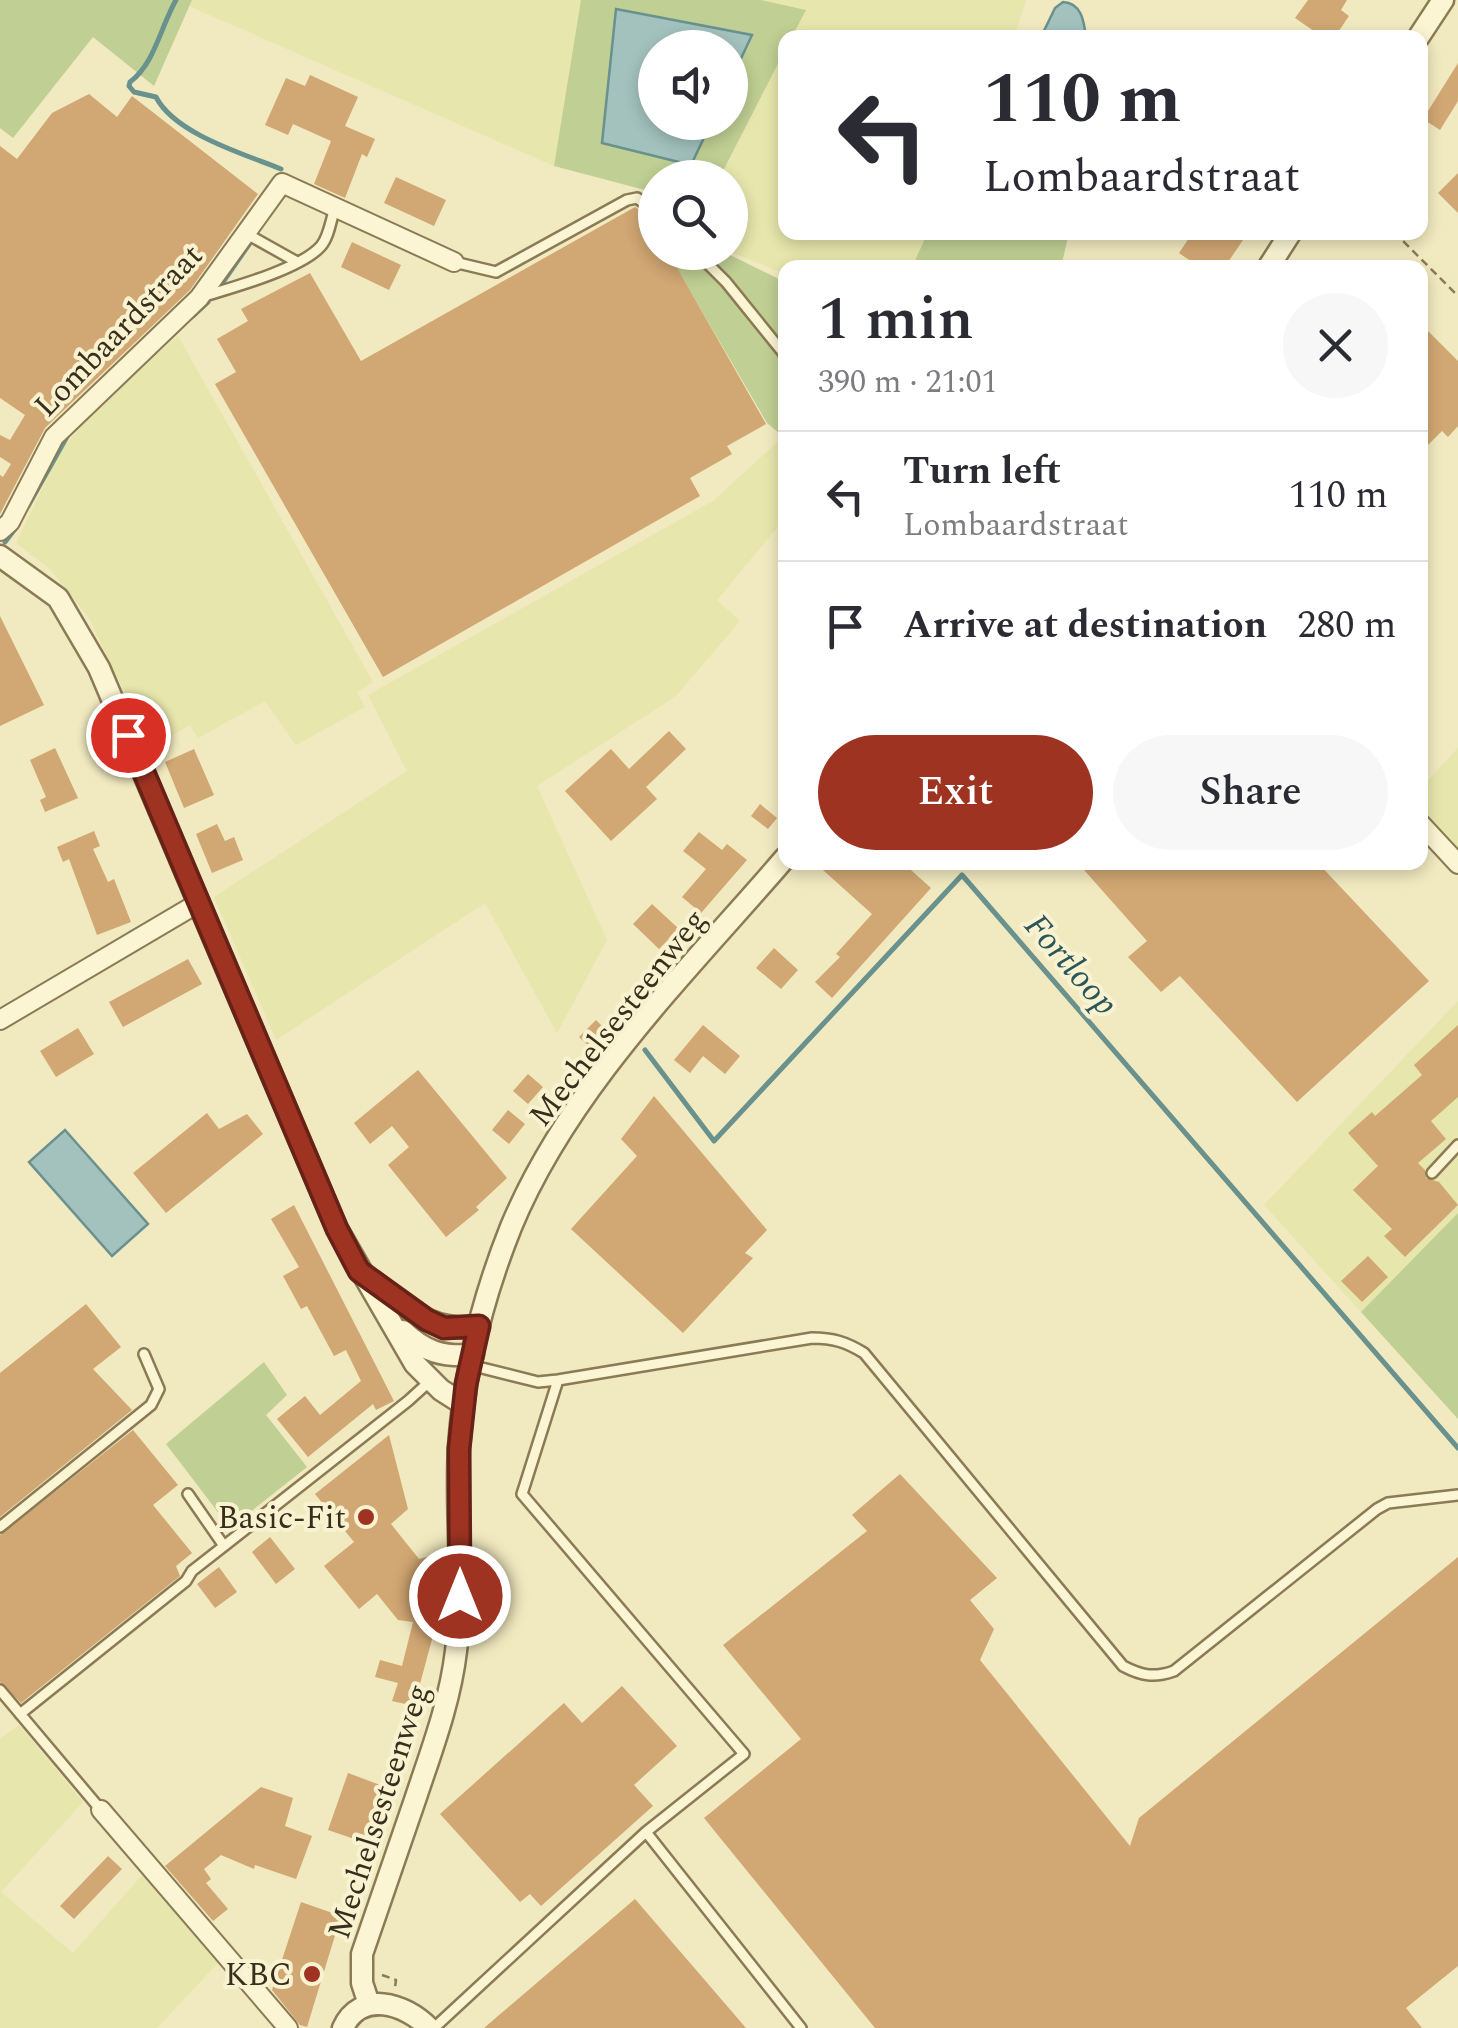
<!DOCTYPE html>
<html lang="en">
<head>
<meta charset="utf-8">
<style>
  :root { --surface:#fff; --page:#f7f7f7; --text:#2b2b33; --muted:#7c7c81; --line:#e1e1e2; --accent:#9e3322 }
  body { margin:0; font-family:Spectral,serif; background:var(--page); color:var(--text); height:100vh; display:flex; flex-direction:column; font-size:38px; white-space:nowrap }
  * { box-sizing:border-box; margin:0 }
  p { font-size:32px; color:var(--muted) }
  .icon { flex:none; width:55px; height:55px; fill:none; stroke:currentColor; stroke-width:2; stroke-linecap:round; stroke-linejoin:round }
  .map { position:relative; flex:1; overflow:hidden }
  .side { position:absolute; left:778px; top:260px; width:650px; height:610px; display:flex; flex-direction:column; background:var(--surface); border-radius:20px; box-shadow:0 5px 15px #0003 }
  .side>* { flex:none }
  .guide { position:absolute; left:778px; top:30px; width:650px; height:210px; border-radius:20px; box-shadow:0 5px 15px #0003; background:#fff; color:var(--text); overflow:hidden }
  .controls { position:absolute; left:638px; top:30px; display:grid; gap:20px }
  .controls a { display:grid; place-items:center; width:110px; height:110px; border-radius:50%; background:var(--surface); box-shadow:0 5px 15px #0003; font-size:50px }
  .pin { position:absolute; display:grid; place-items:center; width:85px; height:85px; color:#fff; margin:-42px; border:5px solid #fff; border-radius:50%; box-shadow:0 2px 10px #0007 }
  .me { position:absolute; width:110px; margin:-55px; rotate:0deg; stroke-linejoin:round; filter:drop-shadow(0 0 8px #0008) }
  .turn { display:flex; align-items:center; gap:35px; height:210px; padding:0 40px; font-size:45px }
  .turn .icon { width:130px; height:130px; stroke-width:2.5 }
  .turn b { display:block; font-size:70px; line-height:85px }
  .round { display:grid; place-items:center; flex:none; width:105px; height:105px; border-radius:52px; background:var(--page) }
  .summary { display:flex; align-items:center; justify-content:space-between; height:170px; padding:0 40px }
  h1 { font-size:60px; font-weight:600; line-height:75px }
  .button { display:flex; gap:20px; margin-top:auto; padding:20px 40px }
  .button a { flex:1; height:115px; border-radius:60px; background:var(--accent); color:#fff; font-size:40px; font-weight:600; line-height:115px; text-align:center }
  .button a+a { background:var(--page); color:var(--text) }
  ul { padding:0; list-style:none }
  li { display:flex; align-items:center; gap:30px; height:130px; padding:0 40px; border-top:2px solid var(--line) }
  li div { flex:1 }
  li b { display:block; font-size:38px }
  li em { font-style:normal }
  .map>svg:first-child { display:block }
</style>
</head>
<body>
<div class="map">
<svg width="1458" height="2028" viewBox="0 0 1458 2028">
  <rect width="100%" height="100%" fill="#f1e9bf"/>
  <path fill="#e7e6ac" d="M192,0h389l-27,166 -365,-160z
    M761,0h265l-12,38 -222,-1 13,-27z
    M785,50v182l143,1 -16,34 -127,1v6l-55,-22v-74h-10z
    M178,336l195,346 -16,10 8,15 -69,38 -31,-44 -67,37 -8,-13 -39,23 -62,-130 -39,-49 -34,-26 43,-89 33,-43z
    M783,437l2,81 -68,82 23,21 -64,75 -139,90 70,154 -50,93 -72,-130 -209,137 -62,-143 193,-126 -39,-76 345,-194z
    M1458,748v102l-38,-44v-17z
    M1458,1001v212l-97,99 -97,-107z
    M19,1725l64,77 -82,90 72,61 71,-80 74,90 -61,65h-157v-289z"/>
  <path fill="#c0cf93" fill-rule="evenodd" d="M0,0h192l-38,86 -61,-49 -80,101 -13,-10z
    M581,0h180l45,10 -14,27 -7,1v12l-65,127 -65,1v51l-16,-27 6,-12 -91,-24zM655,48h75v74h-75z
    M928,232h141v1l-8,34h-149z
    M668,253h58l59,29v156l-18,-15z
    M1458,1213v206l-97,-107z
    M264,1362l23,33 -21,20 41,52 -77,61 -64,-84z"/>
  <path fill="#a3c2bd" stroke="#69918d" stroke-width="2.5" d="M1063,2c19,1 21,20 23,35h-45l14,-29z
    M616,9l136,26 -22,47v-34h-75v74l56,1 -20,42 -89,-22z
    M65,1130l83,94 -36,32 -83,-94z"/>
  <g fill="none" stroke-linecap="round" stroke-linejoin="round">
    <path stroke="#69918d" stroke-width="5" d="M176,0c-16,28 -21,63 -46,82l-1,4 5,6 22,5c19,37 88,57 125,72
      M223,282l27,-39
      M193,316l15,-14
      M28,506l41,-73
      M5,542l13,-17
      M645,1050l69,91 248,-266 496,573"/>
  </g>
  <path fill="#d1a773" d="M1308,0h39l-6,10 8,6 -15,22h-10l-29,-20z
    M1458,63v38l-18,29 -17,-11z
    M310,75l48,22 -13,29 30,13 -8,18 -5,-3 -17,44 -31,-14 17,-43 -38,-17 -5,11 -23,-10 21,-47 19,8z
    M89,94l28,23 15,-21 126,98 -68,96 -145,138 -45,86v-39l3,2 8,-13 -11,-7v-22l10,5 15,-25 -25,-17v-252l17,13 35,-46z
    M1458,173v40l-20,-20z
    M396,177l50,23 -12,26 -50,-23z
    M635,207l12,8 8,14v23h13l98,172 -39,22 5,8 -42,24 10,18 -317,181 -168,-293 21,-12 -19,-33 31,-18 -7,-12 69,-36 51,88z
    M1193,232h39l11,8 -19,28h-23l-22,-15z
    M352,242l49,23 -12,25 -48,-23z
    M1420,323l38,38v65l-10,11 -6,-6 -22,22z
    M0,616l44,89 -44,21z
    M669,731l17,18 -40,38 11,12 -46,42 -46,-50 46,-42 18,20z
    M55,748l23,50 -33,14 -5,-12 6,-3 -16,-37z
    M194,749l20,46 -30,13 -19,-46z
    M760,804l17,14 -9,11 -17,-13z
    M217,824l8,17 9,-4 9,23 -31,13 -16,-39z
    M94,831l6,15 -7,3 15,33 6,-3 17,43 -34,13 -28,-76 -6,3 -6,-15z
    M699,832l23,18 5,-6 20,16 -46,53 -19,-16 24,-28 -23,-18z
    M814,862h88l29,26 -99,110 -17,-16 25,-25 -4,-3 36,-40z
    M1077,862h240l112,119 -132,121 -117,-126 -19,16 -33,-35 19,-16z
    M652,904l27,25 -20,20 -26,-25z
    M774,948l24,22 -17,19 -25,-21z
    M188,959l14,25 -79,43 -14,-25z
    M596,1020l12,12 -16,17 -13,-12z
    M703,1025l37,31 -15,18 -22,-18 -13,17 -16,-13z
    M1458,1025v72l-27,24 15,18 -28,24 7,7 1,8 13,4 19,23 -53,52 -21,-21 8,-7 -39,-39 25,-24 -30,-33 24,-21 3,4 47,-41 -8,-10z
    M78,1028l16,26 -38,23 -16,-26z
    M418,1070l89,108 -31,29 3,3 -33,27 -58,-72 21,-18 -17,-21 -22,18 -16,-21z
    M528,1074l15,13 -15,17 -15,-13z
    M654,1096l113,134 -22,23 8,5 -70,75 -112,-104 66,-73 -16,-17z
    M508,1110l17,14 -16,20 -17,-14z
    M207,1113l12,16 28,-15 16,20 -97,79 -33,-40z
    M294,1205l100,196 -18,9 -3,-6 -65,53 -31,-38 28,-23 15,19 41,-34 -15,-31 -12,6 -27,-50 -6,3 -18,-33 16,-9 -28,-48z
    M1368,1256l20,21 -26,25 -21,-21z
    M86,1304l35,43 -28,22 39,41 -132,107v-144z
    M133,1430l45,55 -25,20 39,48 -16,13 4,10 -159,127 -21,-21v-147z
    M389,1435l19,74 -17,15 28,35 12,-3v76h3l-20,74 -22,-5 6,-18 -23,-6 5,-17 22,6 11,-44 -15,-2 -21,-26 -18,15 -35,-43 30,-24 -39,-48z
    M900,1474l97,104 -27,22 24,29 -14,31 150,186 9,-28 319,-261v409l-52,42 16,20h-547l-171,-210 97,-79 -78,-94 144,-114 -15,-16z
    M270,1537l25,32 -19,15 -24,-32z
    M219,1567l18,25 -22,16 -18,-24z
    M622,1686l55,60 -43,39 19,21 -112,100 -11,-12 -10,8 -80,-88 124,-111 18,20z
    M348,1773l35,13 -20,56 -35,-12z
    M261,1787l32,11 -8,28 27,10 -16,43 -41,-14 -1,4 -33,-14 -17,14 7,10 -5,4 22,26 -15,12 -48,-55z
    M108,1856l14,13 -48,50 -14,-13z
    M635,1899l111,129h-262z
    M301,1902l40,14 -34,111 -7,-2 -28,-35z"/>
  <g fill="none" stroke-linecap="round" stroke-linejoin="round">
    <defs>
      <path id="service" d="M247,234l50,28
        M696,252l30,30 59,73
        M454,262l42,10 131,-72 10,-2 18,13
        M201,297c30,-9 100,-28 120,-51 8,-9 10,-27 14,-38
        M1432,1173l26,-28
        M470,1365l68,17 20,-2 254,-42c21,0 34,4 52,15l259,313c19,10 31,12 51,5l203,-162 11,-6 70,-8
        M558,1380l-36,114 222,260 -98,78
        M188,1494l36,52 184,-145 21,-19
        M0,1527l151,-122 8,-16 -15,-35
        M0,1690l101,120
        M20,1714l166,-133 6,-10 32,-25
        M434,2028l212,-196 155,196"/>
      <path id="minor" d="M0,531l10,-9 44,-85 145,-139 83,-115 172,79
        M1420,823l38,41
        M0,1020l200,-118
        M101,1810l187,218"/>
      <path id="tertiary" d="M1418,38l25,-38
        M1268,268l23,-36
        M0,556l58,42 41,70 238,561 78,135 26,26 22,14
        M373,1281c38,29 56,51 106,46
        M403,1331c22,21 39,26 70,24
        M369,2004l-7,-21v-29c18,-52 36,-105 54,-157 16,-48 34,-95 40,-146 9,-67 -1,-136 3,-204 5,-75 24,-150 52,-220 58,-140 176,-255 274,-369
        M343,2028c17,-38 62,-25 86,0"/>
    </defs>
    <use href="#service" stroke="#8b7a56" stroke-width="14"/>
    <use href="#minor" stroke="#8b7a56" stroke-width="22"/>
    <use href="#tertiary" stroke="#8b7a56" stroke-width="25"/>
    <path stroke="#8b7a56" stroke-width="2.5" stroke-dasharray="8 5" stroke-linecap="butt" d="M1394,232l64,64
      M382,1975l14,5 -1,7"/>
    <use href="#service" stroke="#fbf5d3" stroke-width="9"/>
    <use href="#minor" stroke="#fbf5d3" stroke-width="18"/>
    <use href="#tertiary" stroke="#fbf5d3" stroke-width="20"/>
  </g>
  <g fill="none" stroke-linecap="round" stroke-linejoin="round">
    <defs>
      <path id="route" d="M128,735l209,494 22,42 68,49 17,8 35,-2 -13,58 -7,65 1,147"/>
    </defs>
    <use href="#route" stroke="#672116" stroke-width="25"/>
    <use href="#route" stroke="#9e3322" stroke-width="18"/>
  </g>
  <g fill="#9e3322" stroke="#f8f2d0" stroke-width="4">
    <circle cx="366" cy="1517" r="10"/>
    <circle cx="312" cy="1974" r="10"/>
  </g>
  <g text-anchor="middle" stroke-width="8" stroke-linejoin="round" paint-order="stroke">
    <g font-size="32" fill="#392e1c" stroke="#f8f2d0">
      <text transform="translate(118 330) rotate(-46)" y="11">Lombaardstraat</text>
      <text transform="translate(617 1017) rotate(-52)" y="11">Mechelsesteenweg</text>
      <text transform="translate(378 1811) rotate(-72)" y="11">Mechelsesteenweg</text>
    </g>
    <g font-size="32" fill="#392e1c" stroke="#f8f2d0" text-anchor="end">
      <text x="346" y="1528">Basic-Fit</text>
      <text x="292" y="1985">KBC</text>
    </g>
    <g font-size="35" font-style="italic" fill="#2a565a" stroke="#f8f2d0">
      <text transform="translate(1072 964) rotate(49)" y="12">Fortloop</text>
    </g>
  </g>
</svg>
<div class="controls">
<a><svg class="icon" aria-label="sound" viewBox="0 0 24 24"><path d="M4 9h4l5-4v14l-5-4H4zM17 9q2 3 0 6"/></svg></a>
<a><svg class="icon" aria-label="search" viewBox="0 0 24 24"><circle cx="10" cy="10" r="6"/><path d="M15 15l6 6"/></svg></a>
</div>
<div class="pin" style="left:128px;top:735px;background:#d93025"><svg class="icon" aria-label="arrive" viewBox="0 0 24 24"><path d="M6 21V4h12l-3 4 3 4H6"/></svg></div>
<svg class="me" style="left:460px;top:1596px" viewBox="-20 -20 40 40"><circle r="17" fill="#9e3322" stroke="#fff" stroke-width="3"/><path d="M0-11L8 9 0 5-8 9z" fill="#fff"/></svg>
<div class="guide">
<div class="turn"><svg class="icon" aria-label="left" viewBox="0 0 24 24"><path d="M17 20v-9H6M10 6l-5 5 5 5"/></svg><div><b>110 m</b>Lombaardstraat</div></div>
</div>
<section class="side">
<div class="summary"><div><h1>1 min</h1><p>390 m · 21:01</p></div><a class="round"><svg class="icon" aria-label="close" viewBox="0 0 24 24"><path d="M6 6l12 12M18 6L6 18"/></svg></a></div>
<ul>
<li><svg class="icon" aria-label="left" viewBox="0 0 24 24"><path d="M17 20v-9H6M10 6l-5 5 5 5"/></svg><div><b>Turn left</b><p>Lombaardstraat</p></div><em>110 m</em></li>
<li><svg class="icon" aria-label="arrive" viewBox="0 0 24 24"><path d="M6 21V4h12l-3 4 3 4H6"/></svg><div><b>Arrive at destination</b></div><em>280 m</em></li>
</ul>
<div class="button"><a>Exit</a><a>Share</a></div>
</section>
</div>
</body>
</html>
